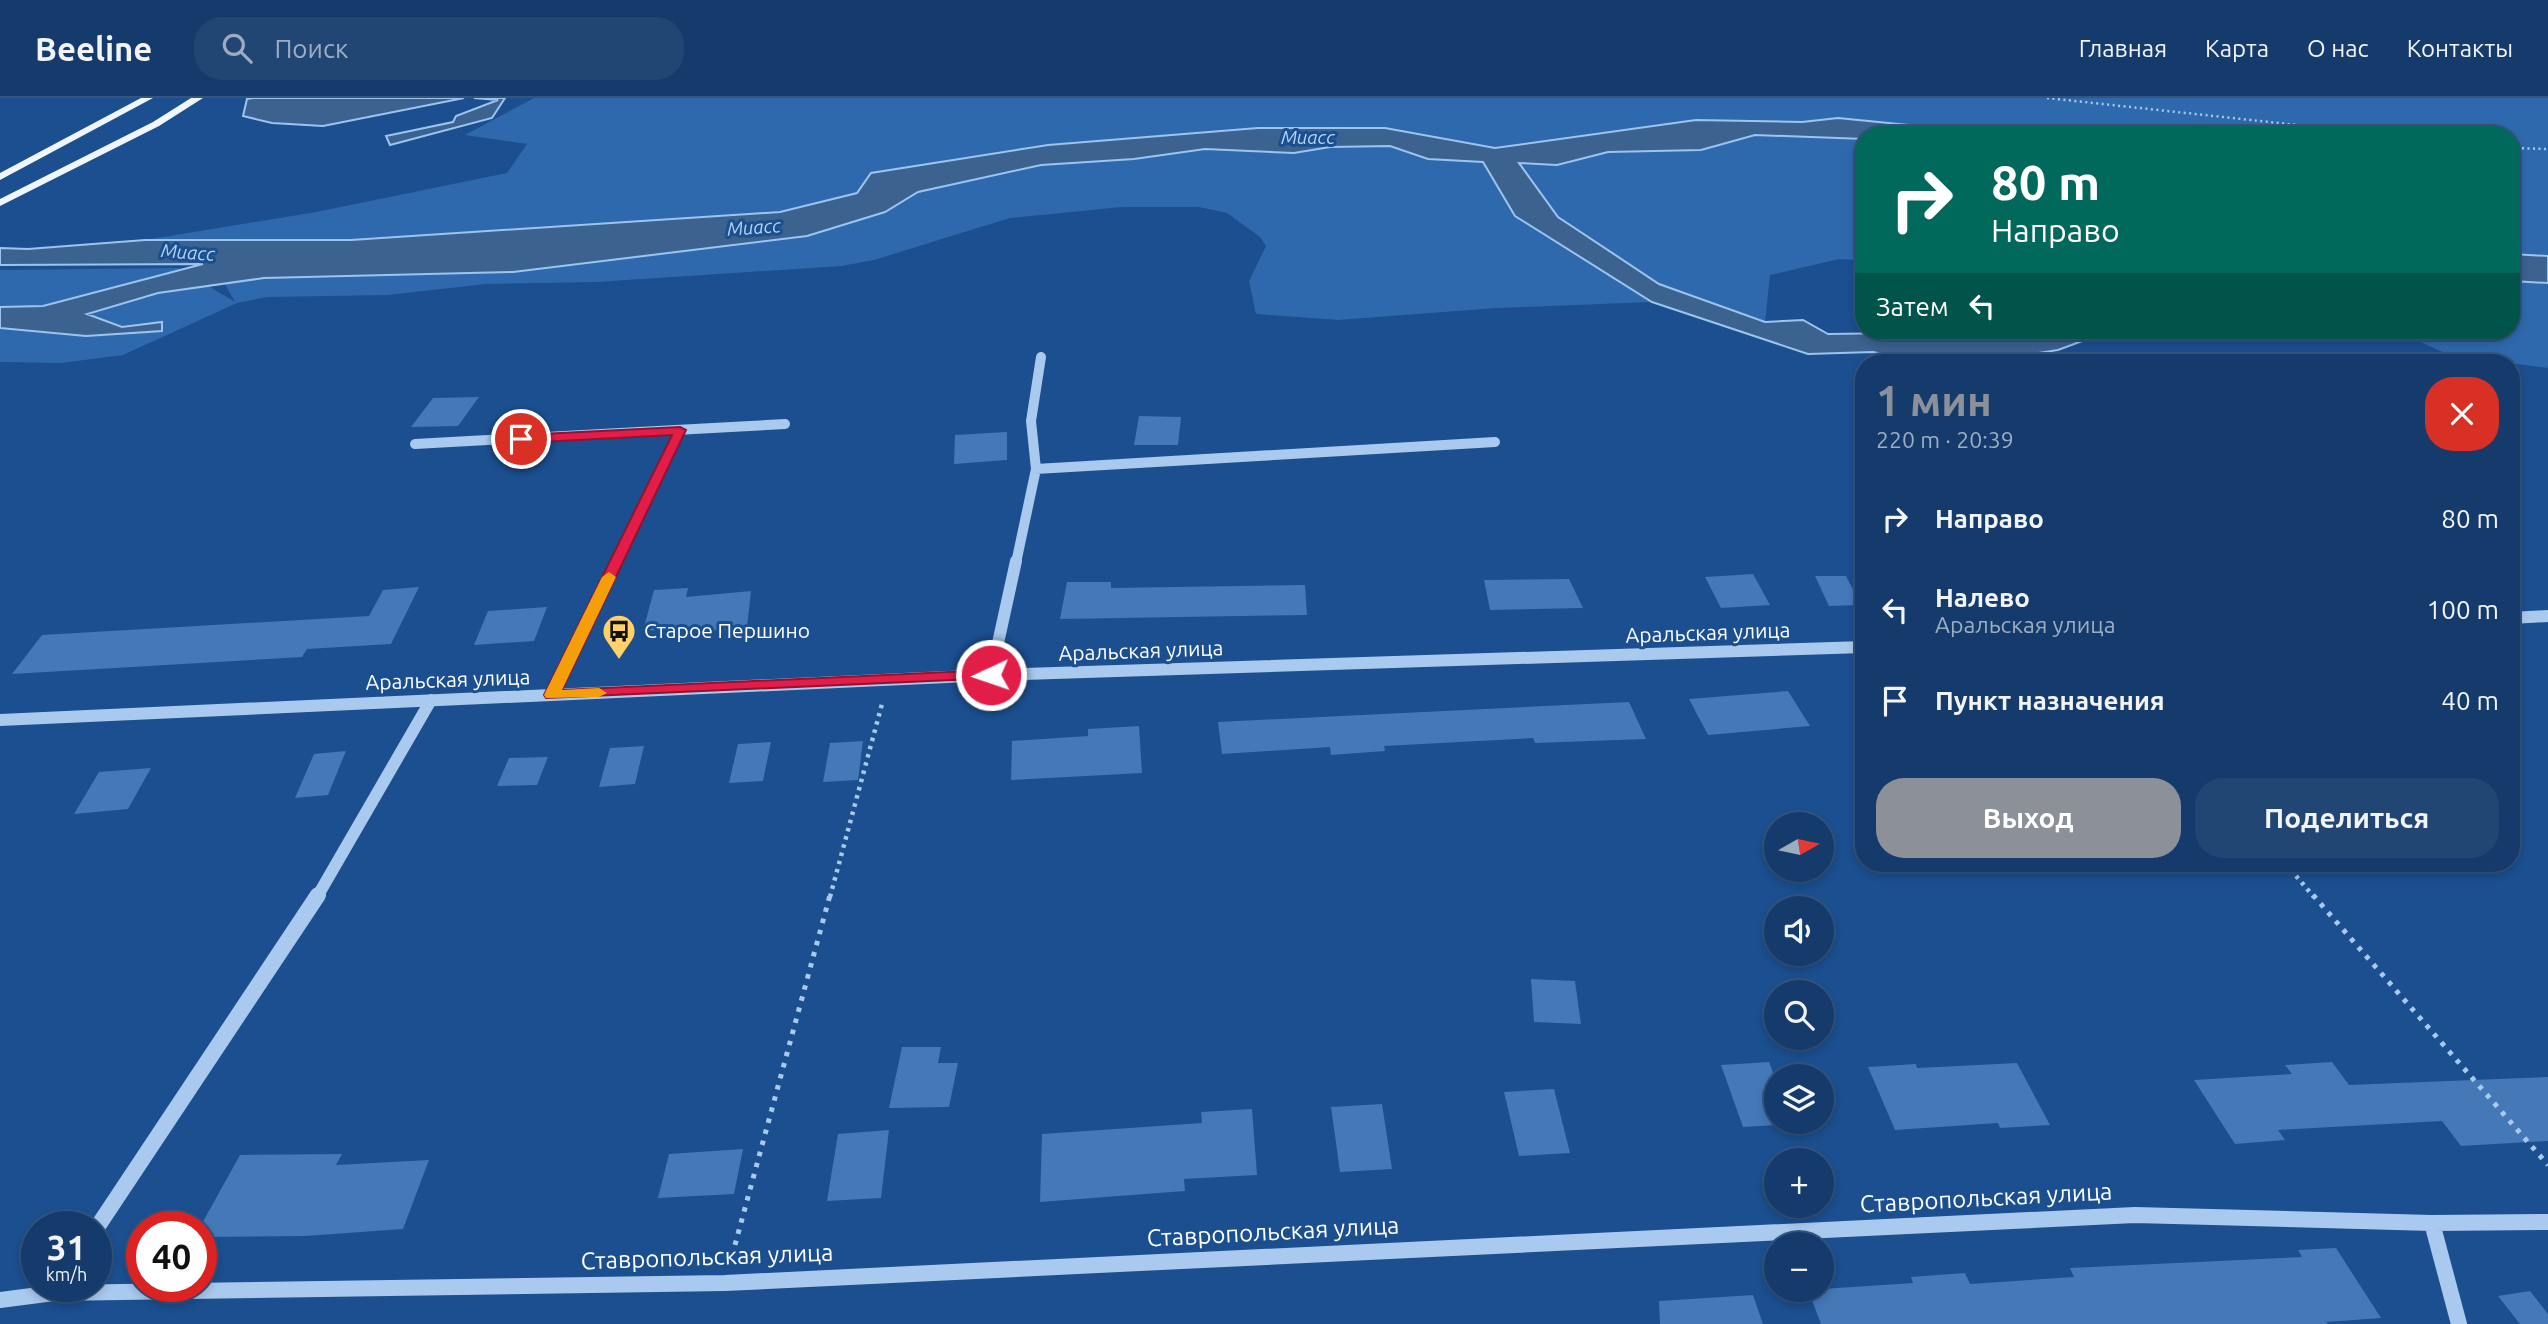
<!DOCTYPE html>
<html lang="ru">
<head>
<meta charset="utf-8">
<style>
  :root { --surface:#143b6b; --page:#214673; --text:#f1f3f6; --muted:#9dadc1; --line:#33557e; --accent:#8c9099 }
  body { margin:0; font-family:Ubuntu,sans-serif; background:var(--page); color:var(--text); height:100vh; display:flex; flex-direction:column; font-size:26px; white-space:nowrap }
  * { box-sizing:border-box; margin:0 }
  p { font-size:23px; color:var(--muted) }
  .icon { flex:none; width:38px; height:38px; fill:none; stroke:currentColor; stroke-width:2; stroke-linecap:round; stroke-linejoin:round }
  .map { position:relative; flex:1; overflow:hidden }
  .drawer { position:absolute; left:1855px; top:256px; width:665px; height:518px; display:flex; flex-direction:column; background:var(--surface); border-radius:28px; box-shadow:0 4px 10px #0003,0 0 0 2px var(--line) }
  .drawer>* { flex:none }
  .banner { position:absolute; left:1855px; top:28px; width:665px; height:214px; border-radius:28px; box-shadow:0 4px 10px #0003,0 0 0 2px var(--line); background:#00695c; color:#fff; overflow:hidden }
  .needle { width:46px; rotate:81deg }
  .controls { position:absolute; left:1764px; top:714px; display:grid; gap:14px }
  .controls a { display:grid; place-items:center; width:70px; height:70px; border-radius:50%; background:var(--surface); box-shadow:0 4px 10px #0003,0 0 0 2px var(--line); font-size:35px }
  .speed { position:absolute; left:21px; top:1113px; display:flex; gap:14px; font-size:35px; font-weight:700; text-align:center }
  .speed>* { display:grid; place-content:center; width:91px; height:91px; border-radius:50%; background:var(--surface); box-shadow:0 4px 10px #0003,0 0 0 2px var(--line); line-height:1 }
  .speed small { font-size:18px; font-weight:400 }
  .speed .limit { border:10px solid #d22; background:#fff; color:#111 }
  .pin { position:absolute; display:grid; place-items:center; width:60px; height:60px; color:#fff; margin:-30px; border:4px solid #fff; border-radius:50%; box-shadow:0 2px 7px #0007 }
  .me { position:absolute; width:77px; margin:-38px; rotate:267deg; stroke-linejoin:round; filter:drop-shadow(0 0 5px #0008) }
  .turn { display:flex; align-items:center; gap:24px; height:147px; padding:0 21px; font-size:32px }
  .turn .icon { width:91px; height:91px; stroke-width:2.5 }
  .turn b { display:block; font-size:49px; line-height:60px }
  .then { display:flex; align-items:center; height:66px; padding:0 21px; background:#0003; gap:14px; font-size:26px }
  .round { display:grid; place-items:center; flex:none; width:74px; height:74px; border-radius:28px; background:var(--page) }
  .headline { display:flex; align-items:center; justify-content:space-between; height:119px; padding:0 21px }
  h1 { font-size:42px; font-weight:600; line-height:52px; color:var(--accent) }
  .primary-button { display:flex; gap:14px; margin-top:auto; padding:14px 21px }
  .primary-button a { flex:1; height:80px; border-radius:28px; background:var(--accent); color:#fff; font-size:28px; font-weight:600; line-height:80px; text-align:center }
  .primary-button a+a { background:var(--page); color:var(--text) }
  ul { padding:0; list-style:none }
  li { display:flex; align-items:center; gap:21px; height:91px; padding:0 21px }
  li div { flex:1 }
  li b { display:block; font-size:26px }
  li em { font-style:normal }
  header { display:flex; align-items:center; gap:42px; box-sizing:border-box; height:98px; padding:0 35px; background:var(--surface); border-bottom:2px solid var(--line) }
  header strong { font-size:33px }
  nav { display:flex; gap:38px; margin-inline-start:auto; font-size:24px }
  .search { width:490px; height:63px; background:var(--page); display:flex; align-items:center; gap:18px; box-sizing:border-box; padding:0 24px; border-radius:28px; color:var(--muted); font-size:26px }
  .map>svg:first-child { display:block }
</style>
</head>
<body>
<header>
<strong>Beeline</strong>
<div class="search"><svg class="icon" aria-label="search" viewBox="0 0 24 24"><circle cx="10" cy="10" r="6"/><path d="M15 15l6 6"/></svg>Поиск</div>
<nav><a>Главная</a><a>Карта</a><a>О нас</a><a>Контакты</a></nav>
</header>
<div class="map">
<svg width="2548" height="1226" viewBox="0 0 2548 1226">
  <rect width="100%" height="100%" fill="#1b4f8f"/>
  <path fill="#2e69ad" d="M534,0h2014v158l-37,-2v-119h-567l-15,-8 -91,-9 -36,4 -106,-2 -201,28 -110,-20h-127l-210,17 -177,28 -14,20 -77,19 -429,28h-206l171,-28 191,-39 20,-29 -62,-9z
    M1755,37l109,4v121l-25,-1 -69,16 -5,47 -106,-38 -101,-67 -40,-55 39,3 51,-13 93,-2z
    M1390,48l38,13 55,3 32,54 137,86 -155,6 -159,12 -82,-6 -7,-33 17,-35 -6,-9 -33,-24 -28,-6h-77l-112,11 -136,42 -33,6 -245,16 -111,2 -97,11 -121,2 -30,6 -114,52 -62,8 -61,-1v-92l179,-2 56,34 -10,-18 39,-6 249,-6 294,-36 78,-24 33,-20 123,-27 93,-6 71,-10 89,4 36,-6z
    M2511,183l37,2v85l-101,-14 -51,-23h115z"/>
  <path fill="#3c6290" stroke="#9cc4f0" stroke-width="2" d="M253,0h211l-141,28 -51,-3 -29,-7 4,-17z
    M474,0h31l-13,20 -102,27 -4,-9 67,-14 3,-6 42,-16z
    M1838,20l91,9 15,8h-80v4l-109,-4 -54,15 -93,2 -51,13 -38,-2 39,54 101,67 106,38 38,-2 25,14 72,-1 43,7 65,-9h258l-173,6 -35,13 -78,12h-60l-47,-10 -65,2 -156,-52 -137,-86 -32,-54 -55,-3 -38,-13 -60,1 -36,6 -89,-4 -71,10 -93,6 -123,27 -33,20 -78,24 -294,36 -249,6 -106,15 -71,21 35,13 40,-5v9l-76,5 -86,-8v-21l43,-1 160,-42 -203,1v-17l28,1 117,-9h206l429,-28 77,-19 14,-20 177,-28 210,-17h127l110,20 201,-28 106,2z
    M2511,156l37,2v27l-37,-2z"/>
  <path fill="#4478b7" d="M479,299l-21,29 -47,1 22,-29z
    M1139,318l42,1 -3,28h-44z
    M1007,334v28l-53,4 1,-29z
    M1753,476l17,31 -49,3 -16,-31z
    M1815,478h31l15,29 -32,1z
    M1569,481l14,29 -93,2 -6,-30z
    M1067,484h44v6l194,-3 2,30 -247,4z
    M419,489l-28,57 -84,5 -5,8 -290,17 30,-39 327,-19 14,-26z
    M688,490l-2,9 65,-6 -4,36 -40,4v-4l-64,4 11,-41z
    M547,509l-13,34 -60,4 14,-34z
    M1788,593l22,35 -102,9 -19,-36z
    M1629,604l17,37 -111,4 -2,-5 -149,8 1,5 -54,4 -1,-8 -108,7 -4,-32z
    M1139,628l3,47 -131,7 1,-39 76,-5v-7z
    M863,643l-5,39 -35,2 7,-39z
    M771,644l-8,39 -34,2 9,-39z
    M644,648l-9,38 -36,3 11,-39z
    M346,653l-18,44 -33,3 19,-44z
    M548,659l-11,28 -40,1 12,-28z
    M151,670l-23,41 -54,5 25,-42z
    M1531,881l44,2 6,43 -47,-2z
    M902,949h39l-3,16h20l-9,44 -60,1z
    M1769,964l7,18v45l-33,2 -22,-62z
    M2332,964l17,23 199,-8v64l-87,5 -19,-25 -164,9 7,10 -50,4 -41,-64 98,-6 -7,-9z
    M2017,965l33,62 -50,3 -2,-5 -103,7 -27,-63 48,-3 1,4z
    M1554,991l16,64 -51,3 -15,-64z
    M1382,1006l10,65 -52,3 -9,-65z
    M1252,1011l5,66 -73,4 1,12 -145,11 2,-68 160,-11 -1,-11z
    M889,1032l-8,68 -54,3 11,-67z
    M743,1051l-9,45 -76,4 11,-44z
    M342,1056l-6,11 93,-5 -26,69 -98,7 -104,1 -1,-10 40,-72z
    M2336,1150l45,70 -55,4 2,2h-507l-13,-34 105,-7 -2,-6 54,-4 5,11 104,-7 -4,-9 232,-11 -4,-7z
    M2530,1193l18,23v10h-28l-22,-28z
    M1753,1197l10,29h-103l-1,-23z"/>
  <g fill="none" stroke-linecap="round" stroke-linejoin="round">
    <path stroke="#a9c9ee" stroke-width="2.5" stroke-dasharray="2 3.5" stroke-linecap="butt" d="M2047,0l343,37
      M2511,50l37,1"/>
    <path stroke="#a9c9ee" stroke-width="4.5" stroke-dasharray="3.5 5" stroke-linecap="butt" d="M2285,765l29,34
      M830,799l52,-193"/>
    <path stroke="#a9c9ee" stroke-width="5" stroke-dasharray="4.5 7" stroke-linecap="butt" d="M2313,797l235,270
      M732,1158l98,-361"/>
    <path stroke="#a9c9ee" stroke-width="10" d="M415,346l370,-20
      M1036,371l459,-27
      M616,465l64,-132
      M1016,465l20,-94 -5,-48 10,-64"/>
    <path stroke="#a9c9ee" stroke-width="12" d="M2511,520l37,-2
      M991,577l25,-114
      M552,597l65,-134
      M0,622l991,-45 873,-28
      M317,799l114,-197"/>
    <path stroke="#a9c9ee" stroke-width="16" d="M2432,1125l27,101
      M96,1131l222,-334
      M0,1202l54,-7 671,-10 1410,-68 297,8 116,-1"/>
    <path fill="#f0f6ff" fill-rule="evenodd" d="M141,0h12l-153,82v-7z
      M191,0h12l-44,28 -159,80v-7l153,-77z"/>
  </g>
  <path fill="#e11d48" stroke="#92132f" stroke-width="2" d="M680,329l6,3 -124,260 429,-20 8,5 -2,3 -451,20 -2,-3 128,-260 -151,8 -6,-4 6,-4z"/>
  <path fill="#f59e0b" d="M609,474l7,5 -54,113 37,-2 8,5 -8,4 -53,1 -2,-3 58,-118z"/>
  <defs>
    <symbol id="bus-pin" viewBox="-11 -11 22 30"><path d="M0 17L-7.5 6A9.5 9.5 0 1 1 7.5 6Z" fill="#ffd166" stroke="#1b4f8f"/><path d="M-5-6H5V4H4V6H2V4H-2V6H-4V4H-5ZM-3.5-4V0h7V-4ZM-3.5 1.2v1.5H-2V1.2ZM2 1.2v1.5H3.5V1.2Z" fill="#111"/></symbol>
  </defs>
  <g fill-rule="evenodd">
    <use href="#bus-pin" x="600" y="514" width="38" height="52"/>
  </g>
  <g text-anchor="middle" stroke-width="6" stroke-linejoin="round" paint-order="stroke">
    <g font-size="19" font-style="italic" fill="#b5d3f5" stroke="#1b4f8f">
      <text x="1308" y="46">Миасс</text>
      <text transform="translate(754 129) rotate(-4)" y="7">Миасс</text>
      <text transform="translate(188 154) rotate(4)" y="7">Миасс</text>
    </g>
    <g font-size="21" fill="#fff" stroke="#1b4f8f" text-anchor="start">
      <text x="644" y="540">Старое Першино</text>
    </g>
    <g font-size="21" fill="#fff" stroke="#1b4f8f">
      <text transform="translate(1708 535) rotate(-2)" y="7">Аральская улица</text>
      <text transform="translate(1141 553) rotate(-2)" y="7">Аральская улица</text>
      <text transform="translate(448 582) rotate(-2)" y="7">Аральская улица</text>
    </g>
    <g font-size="24" fill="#fff" stroke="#1b4f8f">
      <text transform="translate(1986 1100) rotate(-3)" y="8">Ставропольская улица</text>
      <text transform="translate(1273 1134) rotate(-3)" y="8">Ставропольская улица</text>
      <text transform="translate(707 1159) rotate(-2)" y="8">Ставропольская улица</text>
    </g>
  </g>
</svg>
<div class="controls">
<a><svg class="needle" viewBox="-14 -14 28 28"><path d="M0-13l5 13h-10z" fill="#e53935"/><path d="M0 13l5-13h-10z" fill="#9dadc1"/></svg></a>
<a><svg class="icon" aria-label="sound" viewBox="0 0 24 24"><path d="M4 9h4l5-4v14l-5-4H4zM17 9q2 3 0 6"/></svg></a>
<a><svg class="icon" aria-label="search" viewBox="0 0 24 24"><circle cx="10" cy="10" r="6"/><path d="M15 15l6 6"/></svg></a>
<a><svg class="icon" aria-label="layers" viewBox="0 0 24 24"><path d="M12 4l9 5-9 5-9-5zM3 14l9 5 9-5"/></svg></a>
<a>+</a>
<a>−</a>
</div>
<div class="speed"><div>31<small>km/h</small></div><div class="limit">40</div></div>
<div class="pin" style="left:521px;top:341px;background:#d93025"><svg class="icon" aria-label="arrive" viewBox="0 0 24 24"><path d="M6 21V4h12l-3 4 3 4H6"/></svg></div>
<svg class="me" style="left:991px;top:577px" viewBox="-20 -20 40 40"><circle r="17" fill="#e11d48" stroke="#fff" stroke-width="3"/><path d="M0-11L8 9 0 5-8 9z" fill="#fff"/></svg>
<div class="banner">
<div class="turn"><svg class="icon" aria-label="right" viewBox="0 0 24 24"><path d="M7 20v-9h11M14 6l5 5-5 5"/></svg><div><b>80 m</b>Направо</div></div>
<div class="then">Затем<svg class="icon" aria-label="left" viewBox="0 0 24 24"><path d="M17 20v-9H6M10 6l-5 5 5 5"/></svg></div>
</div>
<section class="drawer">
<div class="headline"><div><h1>1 мин</h1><p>220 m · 20:39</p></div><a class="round" style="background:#d93025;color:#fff"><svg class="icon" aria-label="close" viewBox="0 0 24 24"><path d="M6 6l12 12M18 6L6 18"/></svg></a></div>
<ul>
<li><svg class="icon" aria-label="right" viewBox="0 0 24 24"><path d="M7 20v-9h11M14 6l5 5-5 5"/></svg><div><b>Направо</b></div><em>80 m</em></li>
<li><svg class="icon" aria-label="left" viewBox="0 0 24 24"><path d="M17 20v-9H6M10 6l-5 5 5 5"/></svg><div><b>Налево</b><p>Аральская улица</p></div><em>100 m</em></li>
<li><svg class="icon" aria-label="arrive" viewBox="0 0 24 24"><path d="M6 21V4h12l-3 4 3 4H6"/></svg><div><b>Пункт назначения</b></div><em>40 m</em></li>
</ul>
<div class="primary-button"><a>Выход</a><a>Поделиться</a></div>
</section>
</div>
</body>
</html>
